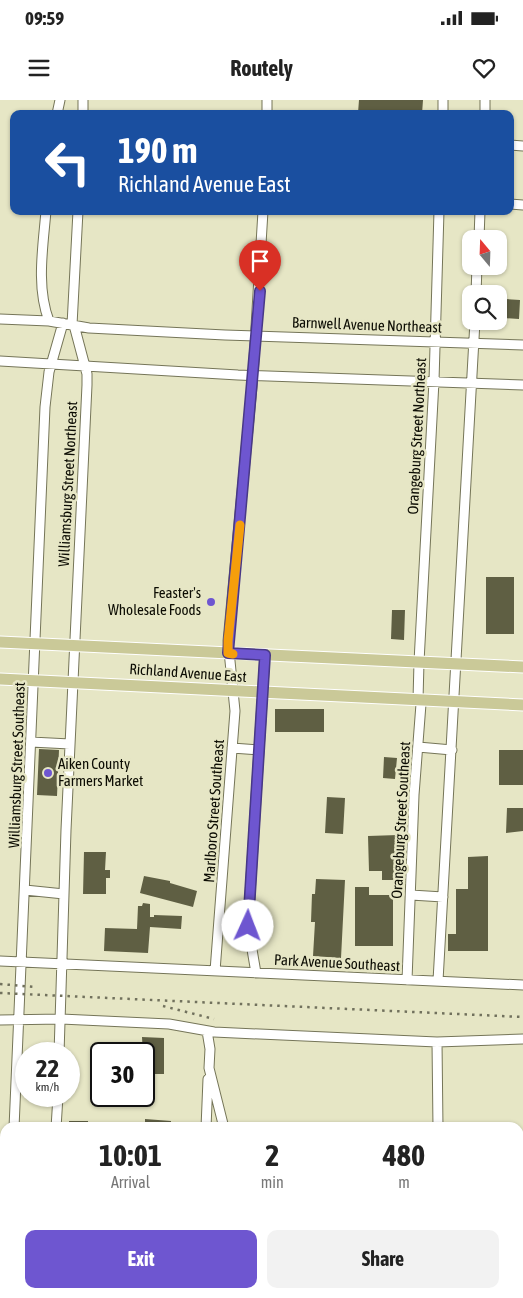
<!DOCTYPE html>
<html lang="en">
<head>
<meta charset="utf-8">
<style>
  :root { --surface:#fff; --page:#f2f2f2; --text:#222; --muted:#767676; --accent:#6e56d0 }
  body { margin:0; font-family:"Asap Condensed",sans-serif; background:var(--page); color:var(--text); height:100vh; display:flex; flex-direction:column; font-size:19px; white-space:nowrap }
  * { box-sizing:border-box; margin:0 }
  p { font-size:16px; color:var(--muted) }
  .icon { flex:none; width:28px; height:28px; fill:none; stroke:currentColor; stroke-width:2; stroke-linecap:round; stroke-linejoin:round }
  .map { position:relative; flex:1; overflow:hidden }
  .drawer { position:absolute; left:0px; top:1022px; width:524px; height:176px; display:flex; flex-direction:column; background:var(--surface); border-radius:15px 15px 0 0; box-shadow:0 1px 4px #0004 }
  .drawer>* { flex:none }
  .guide { position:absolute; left:10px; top:10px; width:504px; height:105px; border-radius:10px; box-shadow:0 1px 4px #0004; background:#1a4fa0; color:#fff; overflow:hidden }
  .needle { width:32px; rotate:341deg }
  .controls { position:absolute; left:462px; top:130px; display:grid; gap:10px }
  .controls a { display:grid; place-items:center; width:45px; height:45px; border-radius:10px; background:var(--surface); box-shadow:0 1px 4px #0004; font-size:25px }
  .speed { position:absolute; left:15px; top:942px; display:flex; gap:10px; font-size:25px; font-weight:700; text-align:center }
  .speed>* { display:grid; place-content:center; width:65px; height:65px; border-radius:50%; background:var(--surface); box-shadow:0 1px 4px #0004; line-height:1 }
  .speed small { font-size:12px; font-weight:400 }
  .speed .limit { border:2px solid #111; border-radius:8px; background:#fff; color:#111 }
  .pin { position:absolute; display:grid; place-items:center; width:42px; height:42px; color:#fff; margin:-51px -21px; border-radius:50% 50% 50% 0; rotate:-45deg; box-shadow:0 0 5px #0007 }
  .pin .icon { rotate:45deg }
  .me { position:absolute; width:55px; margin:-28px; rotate:2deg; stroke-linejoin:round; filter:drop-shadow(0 0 4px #0008) }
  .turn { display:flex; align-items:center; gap:18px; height:105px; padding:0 25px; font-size:22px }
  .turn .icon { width:65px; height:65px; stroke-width:2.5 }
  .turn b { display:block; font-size:35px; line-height:42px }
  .eta { display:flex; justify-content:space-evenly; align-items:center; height:85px; text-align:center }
  .eta b { font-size:30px; font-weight:700; line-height:35px }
  .primary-button { display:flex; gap:10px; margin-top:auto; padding:10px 25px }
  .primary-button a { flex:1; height:58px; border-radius:10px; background:var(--accent); color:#fff; font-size:20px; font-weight:700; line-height:58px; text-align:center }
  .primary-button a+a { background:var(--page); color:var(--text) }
  .status { display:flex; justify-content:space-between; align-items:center; height:35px; padding:0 25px; background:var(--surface); direction:ltr }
  .status svg { height:14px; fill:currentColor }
  header { display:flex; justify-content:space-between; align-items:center; height:65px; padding:0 25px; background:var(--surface); font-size:22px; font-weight:700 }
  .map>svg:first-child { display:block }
</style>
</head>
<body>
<div class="status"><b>09:59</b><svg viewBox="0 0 49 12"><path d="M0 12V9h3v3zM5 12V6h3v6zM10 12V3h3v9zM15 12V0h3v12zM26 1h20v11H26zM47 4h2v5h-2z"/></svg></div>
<header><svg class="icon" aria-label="menu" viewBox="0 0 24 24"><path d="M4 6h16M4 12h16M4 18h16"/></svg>Routely<svg class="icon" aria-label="heart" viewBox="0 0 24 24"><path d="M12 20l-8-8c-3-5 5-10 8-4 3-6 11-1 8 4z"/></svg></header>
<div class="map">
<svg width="523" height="1198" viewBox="0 0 523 1198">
  <rect width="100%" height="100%" fill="#e6e6c5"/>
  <path fill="#5f5f43" d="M359,0h64l-1,14 -64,-1z
    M505,199l15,1 -1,19 -15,-1z
    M486,477h28v57h-28z
    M392,510h13l-1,30 -13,-1z
    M275,609h49v23h-49z
    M39,649l20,1 -2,46 -20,-1z
    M499,650h24v35h-24z
    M384,657l13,1 -2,21 -12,-1z
    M327,697l18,1 -2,36 -18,-1z
    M507,708h16v23l-17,2z
    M398,735v45h-16v-9h-13l-1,-35z
    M84,752h22l-1,18h5v8h-4v16h-23z
    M488,756v95h-40v-17h8v-45h12v-32z
    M144,776l26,5v2l27,8 -4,16 -53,-14z
    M316,779l29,1 -4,78 -28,-2 2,-34h-4l1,-28h3z
    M355,787h14v8h24v51h-38z
    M143,803l7,1v13h4v-2l28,1 -1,13 -31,-2 -2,26 -44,-2 1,-23 32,1 1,-23h4z
    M142,937l22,1v36h-20z
    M145,1019l26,2v7h-26z
    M69,1021h19v7h-19z"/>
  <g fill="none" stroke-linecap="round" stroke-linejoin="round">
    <defs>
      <path id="minor" d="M57,14l3,-14
        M83,14v-14
        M267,14v-14
        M443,14v-14
        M485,14v-14
        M510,45l13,1
        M510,104l13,1
        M46,111c-3,36 -10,76 3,110
        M479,139l1,-28
        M476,194l1,-28
        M0,219l49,2 40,7 136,7 298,10
        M72,225l6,-114
        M0,261l238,14 285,10
        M31,642l39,2
        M418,647l34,3
        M232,648l27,2
        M25,790l39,4
        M411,795l32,2
        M0,861l523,24
        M215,871l20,-260 -7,-70 25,-265 10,-165
        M256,873l-8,-47 17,-271
        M407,880l7,-185 7,-91 -3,-4 1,-38 15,-281 5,-170
        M438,881l37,-660
        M0,920l61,-1 108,5 45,8 223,10 86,-3
        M207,931l3,18 -1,19 15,60
        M437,942l1,86
        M59,954l7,-224 21,-445v-11l-13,-49
        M14,1028l31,-721 4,-35 14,-49
        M56,1028l2,-32
        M206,1028l2,-49
        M519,1075h4
        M240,1194v4
        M3,1198l2,-30
        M50,1198v-4
        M200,1198v-4
        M433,1198v-4"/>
      <path id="major" d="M0,542l523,25
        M0,579l523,26"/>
    </defs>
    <use href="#minor" stroke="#757558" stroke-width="11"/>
    <use href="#major" stroke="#fff" stroke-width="13"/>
    <use href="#minor" stroke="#fff" stroke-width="9"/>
    <use href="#major" stroke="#cac998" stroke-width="11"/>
    <path stroke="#71715d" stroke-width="2.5" stroke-dasharray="2.5 5" stroke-linecap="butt" d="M0,884l35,3
      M0,893l523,24
      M163,906l51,13"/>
  </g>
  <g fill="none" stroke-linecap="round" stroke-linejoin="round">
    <defs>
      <path id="route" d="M248,826l17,-271 -37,-2 32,-362"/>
    </defs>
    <use href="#route" stroke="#483887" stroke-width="12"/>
    <use href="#route" stroke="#6e56d0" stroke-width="9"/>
    <path stroke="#f59e0b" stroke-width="9" d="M233,554l-5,-1v-12l12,-116"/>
  </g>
  <g fill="#6e56d0" stroke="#e6e6c5" stroke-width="2">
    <circle cx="211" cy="502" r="5"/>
    <circle cx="48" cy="673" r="5"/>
  </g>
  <g text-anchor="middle" stroke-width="5" stroke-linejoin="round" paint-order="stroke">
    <g font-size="15" fill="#0c0c03" stroke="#e6e6c5">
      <text transform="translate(367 225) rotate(2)" y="5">Barnwell Avenue Northeast</text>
      <text transform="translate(417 336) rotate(-87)" y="5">Orangeburg Street Northeast</text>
      <text transform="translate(68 384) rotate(-87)" y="5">Williamsburg Street Northeast</text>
      <text transform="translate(188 573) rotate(4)" y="5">Richland Avenue East</text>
      <text transform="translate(17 665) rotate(-88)" y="5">Williamsburg Street Southeast</text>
      <text transform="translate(214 711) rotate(-86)" y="5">Marlboro Street Southeast</text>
      <text transform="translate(401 720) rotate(-87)" y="5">Orangeburg Street Southeast</text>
      <text transform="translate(337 863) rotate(3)" y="5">Park Avenue Southeast</text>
    </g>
    <g font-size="15" fill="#0c0c03" stroke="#e6e6c5" text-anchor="end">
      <text x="201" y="498">Feaster's<tspan x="201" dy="17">Wholesale Foods</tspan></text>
      <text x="58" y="669" text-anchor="start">Aiken County<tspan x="58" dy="17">Farmers Market</tspan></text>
    </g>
  </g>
</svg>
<div class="controls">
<a><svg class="needle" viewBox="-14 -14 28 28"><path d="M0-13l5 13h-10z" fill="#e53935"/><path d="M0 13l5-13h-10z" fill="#767676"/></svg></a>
<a><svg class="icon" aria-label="search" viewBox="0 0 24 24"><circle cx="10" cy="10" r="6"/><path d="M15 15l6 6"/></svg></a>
</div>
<div class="speed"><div>22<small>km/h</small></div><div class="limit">30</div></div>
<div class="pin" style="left:260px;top:191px;background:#d93025"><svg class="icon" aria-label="arrive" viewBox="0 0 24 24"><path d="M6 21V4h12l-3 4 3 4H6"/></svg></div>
<svg class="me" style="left:248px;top:826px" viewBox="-20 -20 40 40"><circle r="19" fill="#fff"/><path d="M0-13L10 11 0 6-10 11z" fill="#6e56d0"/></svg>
<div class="guide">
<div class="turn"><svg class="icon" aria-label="left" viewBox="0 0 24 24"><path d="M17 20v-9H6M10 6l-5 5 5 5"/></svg><div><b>190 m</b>Richland Avenue East</div></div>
</div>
<section class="drawer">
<div class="eta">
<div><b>10:01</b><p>Arrival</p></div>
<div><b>2</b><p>min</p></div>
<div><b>480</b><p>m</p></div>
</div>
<div class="primary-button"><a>Exit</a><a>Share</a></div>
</section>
</div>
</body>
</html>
